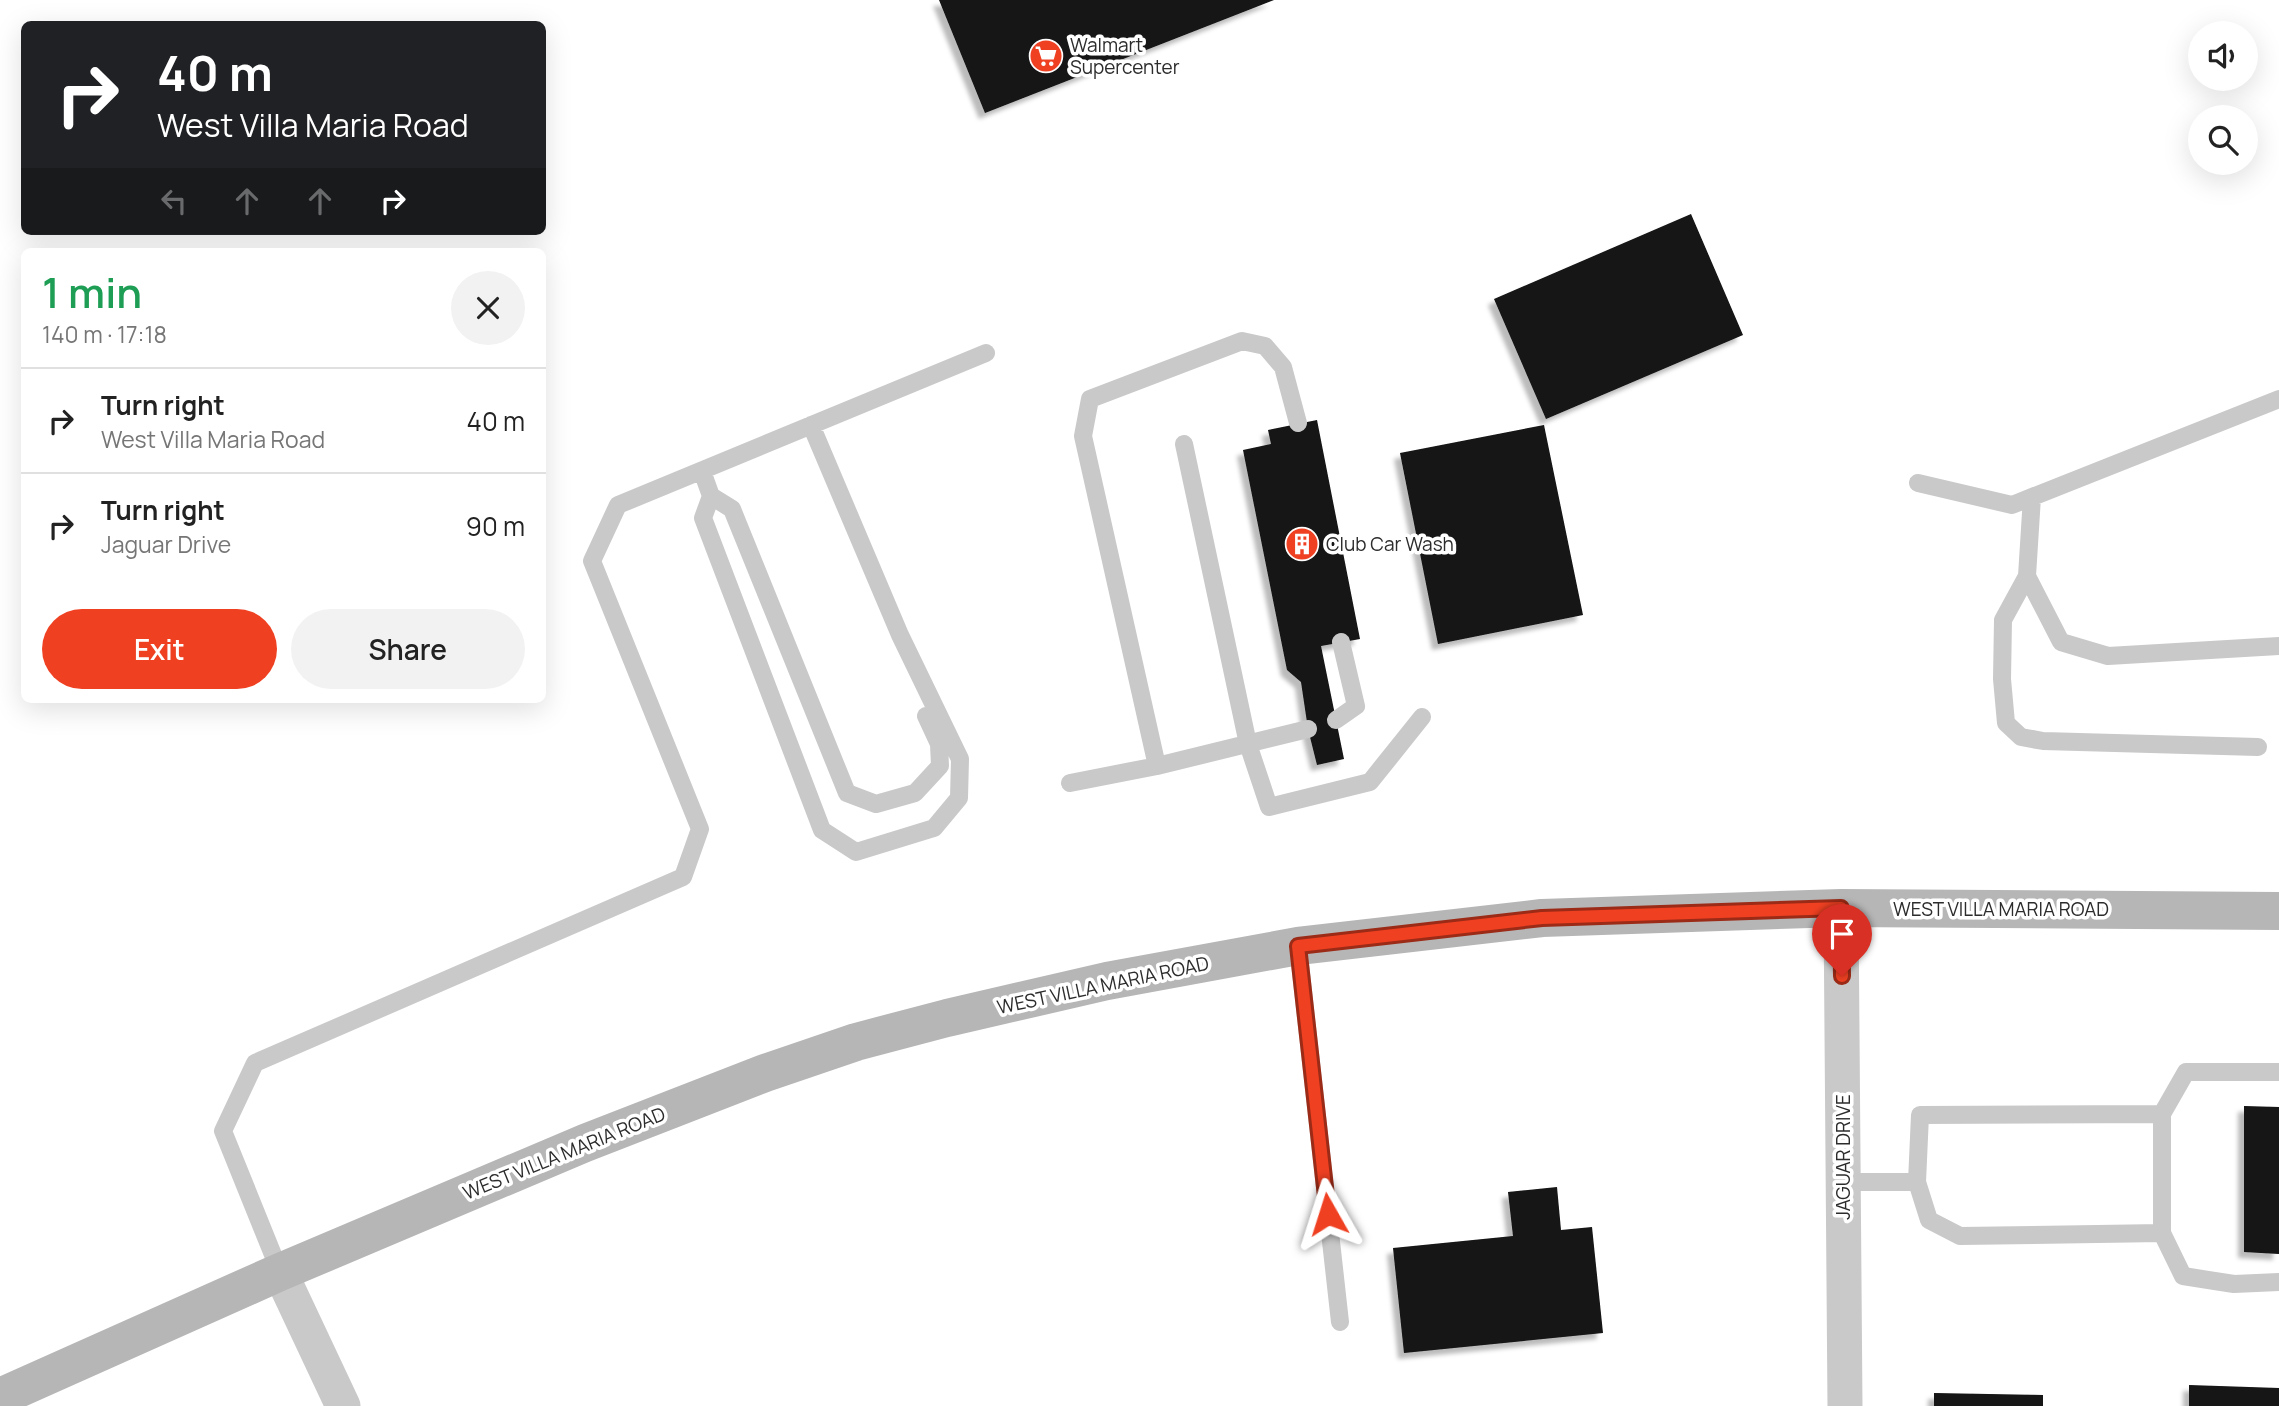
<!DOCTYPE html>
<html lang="en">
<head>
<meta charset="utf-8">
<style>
  :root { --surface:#fff; --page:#f2f2f2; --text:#222; --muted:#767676; --line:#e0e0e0; --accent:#ef4022 }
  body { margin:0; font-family:Manrope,sans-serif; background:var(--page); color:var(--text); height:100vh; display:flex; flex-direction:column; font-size:26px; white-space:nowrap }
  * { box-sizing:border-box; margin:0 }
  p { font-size:23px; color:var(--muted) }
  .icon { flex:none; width:38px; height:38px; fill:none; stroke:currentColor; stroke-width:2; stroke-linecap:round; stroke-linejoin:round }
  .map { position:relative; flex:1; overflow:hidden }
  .details { position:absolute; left:21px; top:248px; width:525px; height:455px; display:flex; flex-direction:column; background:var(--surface); border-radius:10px; box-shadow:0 7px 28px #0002 }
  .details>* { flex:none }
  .banner { position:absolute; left:21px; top:21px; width:525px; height:214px; border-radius:10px; box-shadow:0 7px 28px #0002; background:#202124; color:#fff; overflow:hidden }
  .fabs { position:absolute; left:2188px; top:21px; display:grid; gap:14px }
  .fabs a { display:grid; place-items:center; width:70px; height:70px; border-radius:50%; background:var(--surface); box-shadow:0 7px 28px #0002; font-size:35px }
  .pin { position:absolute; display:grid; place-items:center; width:60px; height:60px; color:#fff; margin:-72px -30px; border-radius:50% 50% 50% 0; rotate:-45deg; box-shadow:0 0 7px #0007 }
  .pin .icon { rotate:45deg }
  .me { position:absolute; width:77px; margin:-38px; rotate:354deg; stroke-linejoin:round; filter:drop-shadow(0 0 5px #0008) }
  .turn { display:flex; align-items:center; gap:24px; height:147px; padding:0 21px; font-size:32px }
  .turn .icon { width:91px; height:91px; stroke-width:2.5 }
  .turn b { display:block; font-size:49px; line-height:60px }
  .lanes { display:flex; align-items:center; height:66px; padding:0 21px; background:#0003; justify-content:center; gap:35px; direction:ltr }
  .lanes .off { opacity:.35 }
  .round { display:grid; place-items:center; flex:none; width:74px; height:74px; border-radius:37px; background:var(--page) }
  .summary { display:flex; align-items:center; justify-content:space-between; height:119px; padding:0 21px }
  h1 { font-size:42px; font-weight:600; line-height:52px; color:#1e9e55 }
  .button { display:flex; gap:14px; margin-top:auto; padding:14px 21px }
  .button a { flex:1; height:80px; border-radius:42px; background:var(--accent); color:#fff; font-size:28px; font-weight:600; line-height:80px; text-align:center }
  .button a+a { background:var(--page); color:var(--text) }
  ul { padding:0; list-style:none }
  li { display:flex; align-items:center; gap:21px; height:105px; padding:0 21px; border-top:2px solid var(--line) }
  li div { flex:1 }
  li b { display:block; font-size:26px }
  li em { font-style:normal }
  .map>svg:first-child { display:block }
</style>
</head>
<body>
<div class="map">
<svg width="2279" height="1406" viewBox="0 0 2279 1406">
  <defs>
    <filter id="shadow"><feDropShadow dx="-6" dy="6" stdDeviation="2" flood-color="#0004"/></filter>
  </defs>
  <rect width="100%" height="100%" fill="#fff"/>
  <path fill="#131313" filter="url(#shadow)" d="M939,0h335l-289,113z
    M1691,214l52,121 -197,84 -52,-120z
    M1317,420l43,219 -39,7 23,113 -27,6 -9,-36 -7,-47 -14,-12 -44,-220 28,-6 -3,-14z
    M1544,425l39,190 -145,29 -38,-191z
    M2244,1106l35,1v147l-35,-2z
    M1557,1187l4,43 31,-3 11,106 -199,20 -11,-105 120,-12 -5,-44z
    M2189,1385l90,3v18h-90z
    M1934,1393l109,2v11h-109z"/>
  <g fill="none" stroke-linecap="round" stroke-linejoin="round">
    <path stroke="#c9c9c9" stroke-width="18" d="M1184,444l64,300 21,63 101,-25 52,-65
      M702,471l9,25 -8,22 119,312 34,22 78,-24 25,-30 1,-39 -60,-124 -89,-210
      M1918,483l94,22 267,-106
      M711,496l21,13 115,284 29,11 39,-11 25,-27 -1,-22 -13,-28
      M2032,497l-5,79 34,66 47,14 171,-10
      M2027,576l-24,44 -1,59 4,44 15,14 22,4 215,6
      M1336,720l20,-14 -15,-64
      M1157,766l-74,-330 7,-37 152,-58 23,5 18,21 15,56
      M1070,783l87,-17 151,-37
      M1298,946l42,376
      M2162,1114l-242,1 -3,67 12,38 31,16 202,-3v-119l24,-42h93
      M1844,1182h73
      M2162,1233l21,43 51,8 45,-2
      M280,1272l-57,-141 32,-68 428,-186 17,-48 -108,-268 26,-56 368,-152"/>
    <path stroke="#c9c9c9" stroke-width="35" d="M1841,908l4,498
      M280,1272l63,134"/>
    <path stroke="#b6b6b6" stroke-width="38" d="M0,1397l280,-125 305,-129 180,-70 91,-31 91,-24 160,-37 191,-35 244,-28 299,-10 438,3"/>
  </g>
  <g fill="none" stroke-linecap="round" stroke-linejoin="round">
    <defs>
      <path id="route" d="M1328,1214l-30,-268 244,-28 299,-10 1,68"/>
    </defs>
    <use href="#route" stroke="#9b2a16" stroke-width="18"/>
    <use href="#route" stroke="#ef4022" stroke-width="12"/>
  </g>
  <defs>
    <symbol id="supermarket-disc" viewBox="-11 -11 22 22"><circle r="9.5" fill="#ef4022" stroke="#fff"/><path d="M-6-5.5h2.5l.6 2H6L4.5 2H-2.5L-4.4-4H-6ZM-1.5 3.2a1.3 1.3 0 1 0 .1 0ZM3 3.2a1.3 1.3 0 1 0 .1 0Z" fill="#fff"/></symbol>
    <symbol id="building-disc" viewBox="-11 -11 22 22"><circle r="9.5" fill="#ef4022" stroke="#fff"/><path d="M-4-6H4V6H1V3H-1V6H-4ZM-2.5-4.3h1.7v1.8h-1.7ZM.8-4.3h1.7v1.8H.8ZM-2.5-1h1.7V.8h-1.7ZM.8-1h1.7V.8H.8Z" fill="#fff"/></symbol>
  </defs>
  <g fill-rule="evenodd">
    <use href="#supermarket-disc" x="1027" y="37" width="38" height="38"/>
    <use href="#building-disc" x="1283" y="525" width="38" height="38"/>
  </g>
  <g text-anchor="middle" stroke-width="7" stroke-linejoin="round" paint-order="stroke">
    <g font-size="19" fill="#2c2c2c" stroke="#fff" text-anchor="start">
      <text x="1070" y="52">Walmart<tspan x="1070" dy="22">Supercenter</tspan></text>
      <text x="1326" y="551">Club Car Wash</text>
    </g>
    <g font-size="19" fill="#2c2c2c" stroke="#fff">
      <text x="2001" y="916">WEST VILLA MARIA ROAD</text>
      <text transform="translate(1103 985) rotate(-12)" y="7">WEST VILLA MARIA ROAD</text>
      <text transform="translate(564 1153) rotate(-22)" y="7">WEST VILLA MARIA ROAD</text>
      <text transform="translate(1843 1157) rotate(-90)" y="7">JAGUAR DRIVE</text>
    </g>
  </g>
</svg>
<div class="fabs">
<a><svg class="icon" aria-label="sound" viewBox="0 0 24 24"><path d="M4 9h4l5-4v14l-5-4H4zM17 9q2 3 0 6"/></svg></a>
<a><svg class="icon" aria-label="search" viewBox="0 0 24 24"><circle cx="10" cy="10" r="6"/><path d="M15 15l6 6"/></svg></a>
</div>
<div class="pin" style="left:1842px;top:976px;background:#d93025"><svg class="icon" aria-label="arrive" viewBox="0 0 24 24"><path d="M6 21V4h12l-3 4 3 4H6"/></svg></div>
<svg class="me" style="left:1328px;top:1214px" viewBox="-20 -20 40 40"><path d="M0-17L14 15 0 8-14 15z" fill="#ef4022" stroke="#fff" stroke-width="4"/></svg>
<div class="banner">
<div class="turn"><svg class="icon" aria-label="right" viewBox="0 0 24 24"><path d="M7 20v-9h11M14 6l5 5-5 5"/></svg><div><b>40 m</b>West Villa Maria Road</div></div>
<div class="lanes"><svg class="icon off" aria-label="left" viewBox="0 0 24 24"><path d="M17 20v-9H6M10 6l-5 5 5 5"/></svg><svg class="icon off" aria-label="ahead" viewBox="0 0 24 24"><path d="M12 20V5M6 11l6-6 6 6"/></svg><svg class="icon off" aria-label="ahead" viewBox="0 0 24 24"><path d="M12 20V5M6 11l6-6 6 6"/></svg><svg class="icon" aria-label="right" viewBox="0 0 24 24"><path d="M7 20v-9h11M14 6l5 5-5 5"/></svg></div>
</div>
<section class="details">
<div class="summary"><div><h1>1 min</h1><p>140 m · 17:18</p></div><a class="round"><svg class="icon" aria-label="close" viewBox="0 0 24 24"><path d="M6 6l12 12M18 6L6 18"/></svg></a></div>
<ul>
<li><svg class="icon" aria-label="right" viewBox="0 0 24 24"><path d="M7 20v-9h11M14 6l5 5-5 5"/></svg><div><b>Turn right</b><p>West Villa Maria Road</p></div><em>40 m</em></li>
<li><svg class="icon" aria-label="right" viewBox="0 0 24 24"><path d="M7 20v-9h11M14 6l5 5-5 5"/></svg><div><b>Turn right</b><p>Jaguar Drive</p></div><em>90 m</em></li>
</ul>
<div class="button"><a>Exit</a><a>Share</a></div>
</section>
</div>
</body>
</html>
